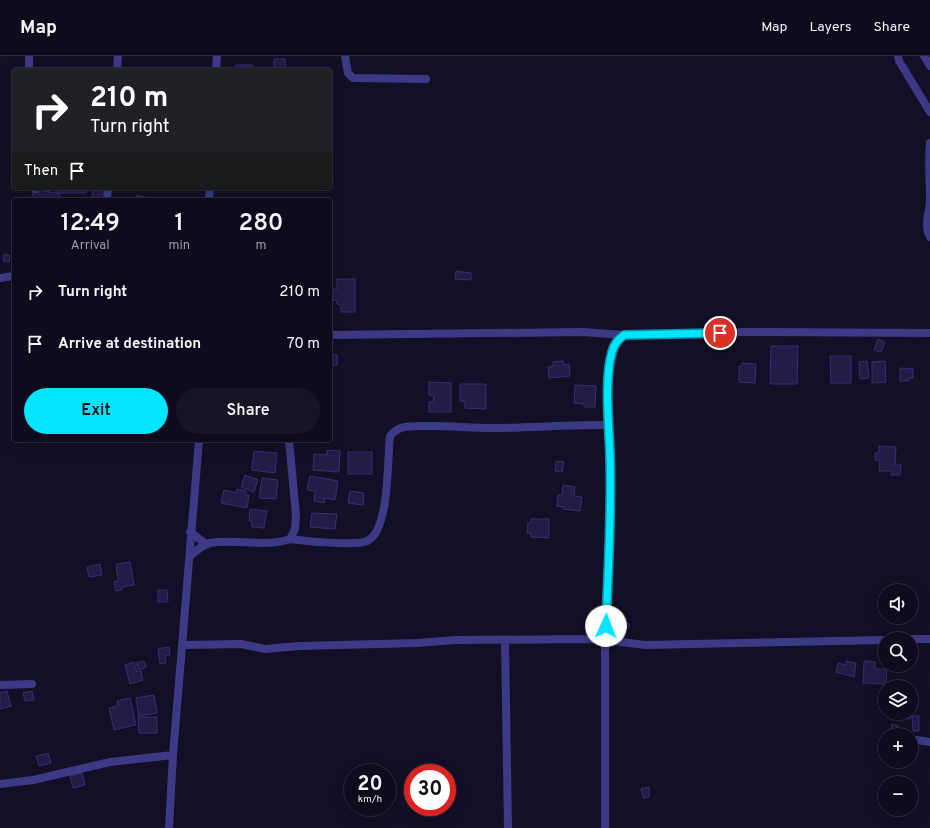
<!DOCTYPE html>
<html lang="en">
<head>
<meta charset="utf-8">
<style>
  :root { --surface:#0e0b1c; --page:#171425; --text:#f1f3f6; --muted:#9b9ba3; --line:#2e2b3b; --accent:#00e5ff }
  body { margin:0; font-family:Overpass,sans-serif; background:var(--page); color:var(--text); height:100vh; display:flex; flex-direction:column; font-size:15px; white-space:nowrap }
  * { box-sizing:border-box; margin:0 }
  p { font-size:13px; color:var(--muted) }
  .icon { flex:none; width:22px; height:22px; fill:none; stroke:currentColor; stroke-width:2; stroke-linecap:round; stroke-linejoin:round }
  .map { position:relative; flex:1; overflow:hidden }
  .drawer { position:absolute; left:12px; top:142px; width:320px; height:244px; display:flex; flex-direction:column; background:var(--surface); border-radius:4px; box-shadow:0 4px 16px #0002,0 0 0 1px var(--line) }
  .drawer>* { flex:none }
  .top-card { position:absolute; left:12px; top:12px; width:320px; height:122px; border-radius:4px; box-shadow:0 4px 16px #0002,0 0 0 1px var(--line); background:#202124; color:#fff; overflow:hidden }
  .buttons { position:absolute; left:878px; top:528px; display:grid; gap:8px }
  .buttons a { display:grid; place-items:center; width:40px; height:40px; border-radius:50%; background:var(--surface); box-shadow:0 4px 16px #0002,0 0 0 1px var(--line); font-size:20px }
  .speed { position:absolute; left:344px; top:708px; display:flex; gap:8px; font-size:20px; font-weight:700; text-align:center }
  .speed>* { display:grid; place-content:center; width:52px; height:52px; border-radius:50%; background:var(--surface); box-shadow:0 4px 16px #0002,0 0 0 1px var(--line); line-height:1 }
  .speed small { font-size:10px; font-weight:400 }
  .speed .limit { border:6px solid #d22; background:#fff; color:#111 }
  .pin { position:absolute; display:grid; place-items:center; width:34px; height:34px; color:#fff; margin:-17px; border:2px solid #fff; border-radius:50%; box-shadow:0 1px 4px #0007 }
  .me { position:absolute; width:44px; margin:-22px; rotate:2deg; stroke-linejoin:round; filter:drop-shadow(0 0 3px #0008) }
  .turn { display:flex; align-items:center; gap:14px; height:84px; padding:0 12px; font-size:18px }
  .turn .icon { width:52px; height:52px; stroke-width:2.5 }
  .turn b { display:block; font-size:28px; line-height:34px }
  .then { display:flex; align-items:center; height:38px; padding:0 12px; background:#0003; gap:8px; font-size:15px }
  .eta { display:flex; justify-content:space-evenly; align-items:center; height:68px; text-align:center }
  .eta b { font-size:24px; font-weight:600; line-height:28px }
  .cta { display:flex; gap:8px; margin-top:auto; padding:8px 12px }
  .cta a { flex:1; height:46px; border-radius:24px; background:var(--accent); color:#111; font-size:16px; font-weight:600; line-height:46px; text-align:center }
  .cta a+a { background:var(--page); color:var(--text) }
  ul { padding:0; list-style:none }
  li { display:flex; align-items:center; gap:12px; height:52px; padding:0 12px }
  li div { flex:1 }
  li b { display:block; font-size:15px }
  li em { font-style:normal }
  header { display:flex; align-items:center; gap:24px; box-sizing:border-box; height:56px; padding:0 20px; background:var(--surface); border-bottom:1px solid var(--line) }
  header strong { font-size:19px }
  nav { display:flex; gap:22px; margin-inline-start:auto; font-size:14px }
  .map>svg:first-child { display:block }
</style>
</head>
<body>
<header>
<strong>Map</strong>
<nav><a>Map</a><a>Layers</a><a>Share</a></nav>
</header>
<div class="map">
<svg width="930" height="772" viewBox="0 0 930 772">
  <rect width="100%" height="100%" fill="#130f26"/>
  <path fill="#241b47" stroke="#3b2d73" d="M274,3h11v11h-11z
    M236,9h17v5h-17z
    M56,132h31l-1,5h-30z
    M93,132h12l-1,12h-12z
    M40,134l20,4 -1,6h-30l1,-3 2,1 1,-6 6,1z
    M137,139l8,2 -1,3h-8z
    M4,198l6,2 -1,6 -6,-1z
    M456,215l15,2v7l-16,-1z
    M337,223h18v33h-14v-7l-4,-1 -1,-4h-4v-11h5z
    M878,283l7,3 -4,10 -7,-2z
    M330,288h2v11h5v10l-7,1z
    M771,290h27l-1,38h-27z
    M830,300h21v27h-20z
    M563,305l1,4 5,-1 1,12 -21,2 -1,-11 5,-1v-4z
    M867,305l2,17 -9,1 -1,-17z
    M885,305l1,21 -14,1v-21z
    M742,307l14,1 -1,19 -16,-1v-16h3z
    M900,312l13,1v9h-4v3h-9z
    M429,326l22,1v29h-22v-10h4l1,-6 -5,-1z
    M460,328h26v25l-21,-1v-7h-5z
    M575,329l21,1 -1,21h-11v-3l-10,-1z
    M879,390l17,1 -1,18h6l-1,10h-9v-4h-12l1,-10 -5,-1v-7h4z
    M327,394l13,1 -1,21 -26,-2 1,-16 13,1z
    M254,395l23,2 -2,20 -23,-3z
    M348,396h24v22h-24z
    M556,405l8,1 -2,10 -7,-1z
    M245,419l13,5 -4,12 -13,-5z
    M310,420l28,5 -3,19 -10,-2 -1,5 -10,-2 1,-10 -8,-1z
    M262,422l16,2 -2,19 -17,-1z
    M563,429l12,2 -1,9 8,1 -2,14 -17,-2 1,-2 -7,-1 1,-11h4z
    M237,433l9,2v4h3l-2,13 -26,-5 3,-13 12,3z
    M350,435l14,2 -1,12 -15,-2z
    M250,453l17,2 -3,17 -12,-1v-6h-3z
    M312,457l25,1 -2,15 -25,-2z
    M531,463h18v19l-18,-1v-4h-4l1,-10h3z
    M130,506l4,23 -12,2v3l-6,1 -2,-9 4,-1 -2,-17z
    M100,508l2,11 -13,2 -2,-10z
    M158,534h9l1,12h-10z
    M620,562l10,7 -4,5 -10,-7z
    M169,591l1,8h-5l1,8 -6,1 -2,-15z
    M144,605l2,6 -7,3 -3,-7z
    M846,605l10,2 -2,14 -18,-5 2,-9 8,2z
    M864,605l11,1v7h12l-1,15 -23,-1z
    M134,606l3,10 4,-1 2,9 -13,4 -5,-19z
    M911,633l5,1 -2,17 -3,-1z
    M7,635l4,15 -11,3v-16z
    M32,635l2,9 -9,1 -2,-8z
    M154,639l3,18 -18,3 -3,-18z
    M130,642l6,27 -22,5 -5,-22 9,-2 -1,-5z
    M897,657h14l-1,6 -14,-3z
    M912,660h7v15h-6z
    M138,661h19v16h-18z
    M892,668l6,2 -1,5 -6,-2z
    M48,697l3,10 -12,3 -3,-10z
    M82,717l3,12 -12,3 -3,-12z
    M649,731v10l-6,1 -2,-9z"/>
  <g fill="none" stroke-linecap="round" stroke-linejoin="round">
    <path stroke="#3d3a85" stroke-width="8" d="M345,0l3,17 5,5 73,1
      M898,0l1,5 31,51
      M924,0l6,10
      M29,14v-14
      M117,14l1,-14
      M216,14l1,-14
      M930,87c-2,19 0,38 0,57 0,13 -7,23 0,37
      M35,132v1
      M107,144l1,-12
      M209,144l1,-12
      M0,222l14,-2
      M330,279l253,-3 41,3
      M190,476l16,12
      M290,483c13,2 66,7 77,2 23,-10 20,-82 23,-105 4,-5 8,-8 15,-9 28,-3 59,1 88,1 38,0 77,-4 115,-3
      M190,500c6,-5 12,-11 20,-13 24,-5 55,5 80,-4l5,-10 1,-14 -7,-75
      M599,583l7,-13c2,-56 5,-113 4,-170 0,-27 -8,-93 6,-114 5,-8 14,-7 22,-8l104,-2 188,1
      M911,583h19
      M505,584l3,188
      M605,584v188
      M183,589l58,-1 24,5 35,-3 117,-3 39,-3 143,-1 46,6 240,-5
      M0,629l32,-1
      M916,684l14,2
      M0,728l33,-4 77,-18 63,-7
      M169,772l4,-73 26,-315"/>
  </g>
  <g fill="none" stroke-linecap="round" stroke-linejoin="round">
    <defs>
      <path id="route" d="M606,570c2,-56 6,-114 4,-171 -1,-29 -6,-76 2,-103 2,-8 6,-12 12,-17l96,-2"/>
    </defs>
    <use href="#route" stroke="#0095a6" stroke-width="10"/>
    <use href="#route" stroke="#00e5ff" stroke-width="7"/>
  </g>
</svg>
<div class="buttons">
<a><svg class="icon" aria-label="sound" viewBox="0 0 24 24"><path d="M4 9h4l5-4v14l-5-4H4zM17 9q2 3 0 6"/></svg></a>
<a><svg class="icon" aria-label="search" viewBox="0 0 24 24"><circle cx="10" cy="10" r="6"/><path d="M15 15l6 6"/></svg></a>
<a><svg class="icon" aria-label="layers" viewBox="0 0 24 24"><path d="M12 4l9 5-9 5-9-5zM3 14l9 5 9-5"/></svg></a>
<a>+</a>
<a>−</a>
</div>
<div class="speed"><div>20<small>km/h</small></div><div class="limit">30</div></div>
<div class="pin" style="left:720px;top:277px;background:#d93025"><svg class="icon" aria-label="arrive" viewBox="0 0 24 24"><path d="M6 21V4h12l-3 4 3 4H6"/></svg></div>
<svg class="me" style="left:606px;top:570px" viewBox="-20 -20 40 40"><circle r="19" fill="#fff"/><path d="M0-13L10 11 0 6-10 11z" fill="#00e5ff"/></svg>
<div class="top-card">
<div class="turn"><svg class="icon" aria-label="right" viewBox="0 0 24 24"><path d="M7 20v-9h11M14 6l5 5-5 5"/></svg><div><b>210 m</b>Turn right</div></div>
<div class="then">Then<svg class="icon" aria-label="arrive" viewBox="0 0 24 24"><path d="M6 21V4h12l-3 4 3 4H6"/></svg></div>
</div>
<section class="drawer">
<div class="eta">
<div><b>12:49</b><p>Arrival</p></div>
<div><b>1</b><p>min</p></div>
<div><b>280</b><p>m</p></div>
</div>
<ul>
<li><svg class="icon" aria-label="right" viewBox="0 0 24 24"><path d="M7 20v-9h11M14 6l5 5-5 5"/></svg><div><b>Turn right</b></div><em>210 m</em></li>
<li><svg class="icon" aria-label="arrive" viewBox="0 0 24 24"><path d="M6 21V4h12l-3 4 3 4H6"/></svg><div><b>Arrive at destination</b></div><em>70 m</em></li>
</ul>
<div class="cta"><a>Exit</a><a>Share</a></div>
</section>
</div>
</body>
</html>
